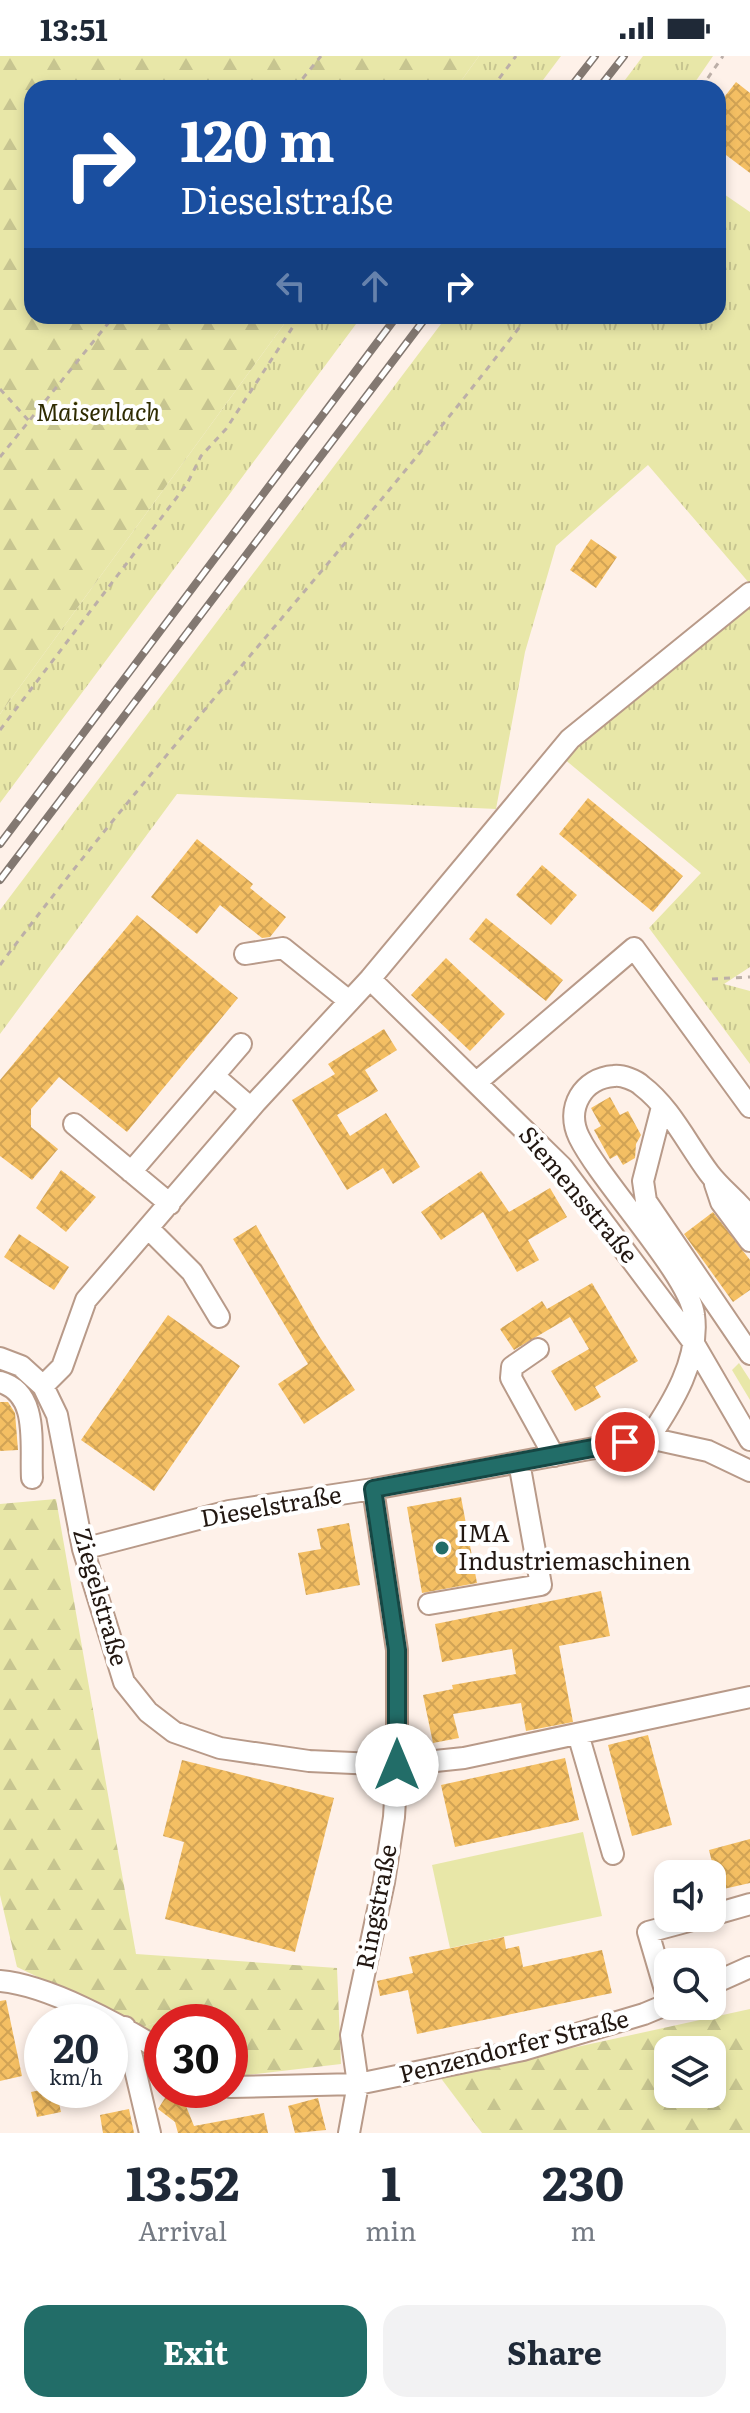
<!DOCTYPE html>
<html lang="en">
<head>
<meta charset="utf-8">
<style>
  :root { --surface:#fff; --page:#f2f2f3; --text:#1f2937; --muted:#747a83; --accent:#226d68 }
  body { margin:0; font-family:Literata,serif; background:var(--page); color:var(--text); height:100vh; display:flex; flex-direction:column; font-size:30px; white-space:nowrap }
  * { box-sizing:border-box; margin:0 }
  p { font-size:26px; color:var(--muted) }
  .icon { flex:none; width:44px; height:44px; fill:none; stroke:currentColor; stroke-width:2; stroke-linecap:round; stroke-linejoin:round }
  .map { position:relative; height:2077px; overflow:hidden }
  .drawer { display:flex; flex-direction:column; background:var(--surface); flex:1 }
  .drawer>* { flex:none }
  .banner { position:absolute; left:24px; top:24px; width:702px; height:244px; border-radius:24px; box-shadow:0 4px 12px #0003; background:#1a4fa0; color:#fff; overflow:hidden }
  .controls { position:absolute; left:654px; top:1804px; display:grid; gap:16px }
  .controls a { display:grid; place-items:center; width:72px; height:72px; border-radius:16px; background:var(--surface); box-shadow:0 4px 12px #0003; font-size:40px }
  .speed { position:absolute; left:24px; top:1948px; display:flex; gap:16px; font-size:40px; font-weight:700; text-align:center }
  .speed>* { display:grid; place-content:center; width:104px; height:104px; border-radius:50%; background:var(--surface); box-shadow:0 4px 12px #0003; line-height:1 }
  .speed small { font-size:20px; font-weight:400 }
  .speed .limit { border:12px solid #d22; background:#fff; color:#111 }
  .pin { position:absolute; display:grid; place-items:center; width:68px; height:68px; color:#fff; margin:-34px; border:4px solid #fff; border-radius:50%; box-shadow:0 2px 8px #0007 }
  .me { position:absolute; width:88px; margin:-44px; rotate:0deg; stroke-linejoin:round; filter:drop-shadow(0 0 6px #0008) }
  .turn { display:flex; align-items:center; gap:28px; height:168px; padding:0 24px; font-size:36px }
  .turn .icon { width:104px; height:104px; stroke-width:2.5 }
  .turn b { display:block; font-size:56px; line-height:68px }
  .lanes { display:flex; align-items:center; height:76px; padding:0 24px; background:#0003; justify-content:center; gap:40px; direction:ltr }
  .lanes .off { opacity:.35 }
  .eta { display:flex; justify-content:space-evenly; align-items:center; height:136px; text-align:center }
  .eta b { font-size:48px; font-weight:700; line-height:56px }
  .cta { display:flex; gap:16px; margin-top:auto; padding:16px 24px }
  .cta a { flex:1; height:92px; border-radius:24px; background:var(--accent); color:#fff; font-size:32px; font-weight:700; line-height:92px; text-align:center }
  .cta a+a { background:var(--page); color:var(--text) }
  .status { display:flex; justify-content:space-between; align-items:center; height:56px; padding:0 40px; background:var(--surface); direction:ltr }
  .status svg { height:22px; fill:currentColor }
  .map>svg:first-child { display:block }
</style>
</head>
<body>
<div class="status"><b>13:51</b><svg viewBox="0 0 49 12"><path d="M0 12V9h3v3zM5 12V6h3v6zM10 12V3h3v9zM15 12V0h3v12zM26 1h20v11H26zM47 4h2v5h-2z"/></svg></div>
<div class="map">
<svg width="750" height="2077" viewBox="0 0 750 2077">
  <defs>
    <pattern id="grass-tufts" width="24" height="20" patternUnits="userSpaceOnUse" patternTransform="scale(2)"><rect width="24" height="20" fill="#e8e7a8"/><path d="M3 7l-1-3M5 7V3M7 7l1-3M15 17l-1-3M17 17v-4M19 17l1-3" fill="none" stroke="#c7c590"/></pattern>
    <pattern id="forest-firs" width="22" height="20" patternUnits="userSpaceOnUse" patternTransform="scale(2)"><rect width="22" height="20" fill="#e8e7a8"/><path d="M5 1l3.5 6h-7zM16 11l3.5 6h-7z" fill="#c7c590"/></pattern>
    <pattern id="building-cross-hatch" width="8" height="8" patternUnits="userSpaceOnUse" patternTransform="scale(2)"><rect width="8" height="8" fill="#f4bf63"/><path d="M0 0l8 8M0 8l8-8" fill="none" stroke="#d1a355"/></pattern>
  </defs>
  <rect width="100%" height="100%" fill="#fef1e9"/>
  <path fill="url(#grass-tufts)" d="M479,0h82l-24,32h-81z
    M643,0h70l-22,32h-72z
    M718,134l32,22v372l-102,-119 -92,81 -31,106 -29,157 -319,-15 -177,240v-124l447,-594h271z
    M290,260h72l-362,487v-89z
    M750,529v382l-26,17 26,7v73l-101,-136 52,-55 -150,-125z
    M739,1307l11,17v20l-18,-30z"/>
  <path fill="url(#forest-firs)" fill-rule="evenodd" d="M0,0h479l-23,32h-424v228h258l-290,398z
    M56,1443l80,455 201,14 4,96 -111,13v-55h-46l-10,-5 -32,10 -125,-60 -17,-72v-391z
    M750,1953v124h-268l-42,-56zM668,1994h44v44h-44z"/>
  <path fill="#e8e7a8" d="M583,1776l19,84 -152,32 -18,-83z
    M174,1961l10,5h-22v18l-20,-13z"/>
  <path fill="url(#building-cross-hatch)" d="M736,26l14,11v80l-32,-24v-44z
    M591,483l26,18 -21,31 -26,-18z
    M588,742l95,78 -30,36 -94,-78z
    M197,783l56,45 -3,4 36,29 -16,20 -8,1 -42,-33 -23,29 -46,-37z
    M542,809l35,30 -26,30 -35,-30z
    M137,859l101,83 -111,134 -68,-55 -28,32v18l27,22 -26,31 -32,-24v-76z
    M486,862l77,62 -17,21 -77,-62z
    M446,902l59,56 -35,37 -59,-56z
    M384,973l13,21 -32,20 13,21 -41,24 13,21 36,-23 34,54 -27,17 -10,-16 -36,22 -55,-90 43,-26 -7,-10z
    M610,1041l10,18 8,-4 13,24 -5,9 -1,14 -12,7 -6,-10 -7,4 -16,-29 7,-4 -10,-18z
    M61,1114l35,27 -30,35 -30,-24z
    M481,1115l28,41 41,-24 17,29 -39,23 11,20 -22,12 -34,-60 -42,28 -20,-28z
    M713,1156l37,48v30l-17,12 -49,-68z
    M256,1169l63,111 36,54 -51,34 -26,-40 30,-20 -75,-125z
    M19,1178l50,33 -15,23 -50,-33z
    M592,1227l46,78 -43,26 6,10 -26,14 -24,-40 38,-22 -19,-32 -56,33 -14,-21 42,-28 5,8z
    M168,1259l72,51 -86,125 -73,-51z
    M0,1346h8l7,11 3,37 -18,1z
    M461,1441l16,86 -55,10 -15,-86z
    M349,1467l11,62 -54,10 -8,-42 23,-4 -4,-20z
    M601,1535l9,45 -51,10 14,76 -47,9 -5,-28 -68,11 6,24 -26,5 -10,-48 30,-6 -1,-4 64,-11 -4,-25 -70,13 -7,-38z
    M648,1679l24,90 -40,11 -24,-91z
    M565,1702l14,62 -124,27 -14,-62z
    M182,1704l152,38 -39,154 -130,-33 19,-77 -21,-6z
    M750,1783v44l-31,7 -10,-40z
    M504,1881l2,12 13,-3 4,21 79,-17 10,43 -195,41 -9,-44 -28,6 -3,-15 36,-8 -4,-16z
    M6,1944l16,76 -22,5v-80z
    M41,2034h15l5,22 -24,5 -6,-25z
    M170,2034h8l13,10 -5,6 8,20 70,-13 4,20h-90l-3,-11 -17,-13z
    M318,2042l8,32 -31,3 -7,-27z
    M129,2053l5,24h-31l-3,-18z"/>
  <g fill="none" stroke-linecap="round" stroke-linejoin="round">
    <defs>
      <path id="minor" d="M750,537l-180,146 -200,240 -114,123 -170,198 -24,67 -19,19 14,29 26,134 41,133 24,30 26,20 46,16 89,13 88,4 67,-7 286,-61
        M245,898l38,-6 66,53
        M370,923l192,188 131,175 57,98
        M214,1020l37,32
        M478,1025l156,-133 116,159
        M662,1051l-19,74 3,20 104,153
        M74,1068l96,80
        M131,1116l110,-128
        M715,1128l6,18 29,39
        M149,1173l43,43 27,45
        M538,1293l-26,18 -1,11 43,78
        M0,1302l21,8 22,20
        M0,1326c40,11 30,63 32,96
        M649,1382l59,13 42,20
        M83,1493l146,-38 144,-22 276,-51c23,-34 51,-79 45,-123 -4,-39 -93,-133 -115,-178 -14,-29 4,-59 35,-61 8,-1 22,4 28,10 28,21 46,59 67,87 12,16 29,28 41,44
        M429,1548l112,-19 -22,-123
        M578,1678l35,120
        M712,1859l38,-11
        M0,1925c48,4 121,44 162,70
        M712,1928l38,-17
        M668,1944l-20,-68 52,-14
        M125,1971l25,106
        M230,2031l128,-3 165,-34 121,-36 24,-10
        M349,2077l9,-49 -7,-49 33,-153 10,-65 3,-52v-115l-24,-161"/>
    </defs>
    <use href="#minor" stroke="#b89a89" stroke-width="24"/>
    <path stroke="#bcafa8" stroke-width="3" stroke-dasharray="6 6" stroke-linecap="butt" d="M295,32l26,-32
      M492,32l24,-32
      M701,32l22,-32
      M0,333l30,33
      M0,401l114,-141
      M0,674l187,-246 14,-28 25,-27 74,-113
      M0,909c167,-223 359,-427 528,-649
      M712,923l38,-2"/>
    <use href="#minor" stroke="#fff" stroke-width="20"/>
    <defs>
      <path id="rail" d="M570,32l25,-32
        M599,32l25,-32
        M0,788l397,-528
        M0,824l427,-564"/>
    </defs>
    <use href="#rail" stroke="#837871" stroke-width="8"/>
    <use href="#rail" stroke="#fff" stroke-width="5" stroke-dasharray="15" stroke-linecap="butt"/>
  </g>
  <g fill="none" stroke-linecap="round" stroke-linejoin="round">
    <defs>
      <path id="route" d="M397,1709v-115l-24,-161 252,-47"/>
    </defs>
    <use href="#route" stroke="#164744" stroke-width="20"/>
    <use href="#route" stroke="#226d68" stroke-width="14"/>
  </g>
  <circle fill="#226d68" stroke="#fff" stroke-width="3" cx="442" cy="1492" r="8"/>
  <g text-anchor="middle" stroke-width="8" stroke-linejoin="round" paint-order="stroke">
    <g font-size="24" font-style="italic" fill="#2e2b00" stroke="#fff">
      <text x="98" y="365">Maisenlach</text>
    </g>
    <g font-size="24" fill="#221711" stroke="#fff">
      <text transform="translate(578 1139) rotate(50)" y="8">Siemensstraße</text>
      <text transform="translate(271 1451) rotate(-10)" y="8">Dieselstraße</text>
      <text transform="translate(100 1541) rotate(74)" y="8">Ziegelstraße</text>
      <text transform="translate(377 1851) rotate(-79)" y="8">Ringstraße</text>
      <text transform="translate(514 1991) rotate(-14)" y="8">Penzendorfer Straße</text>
    </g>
    <g font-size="24" fill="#221711" stroke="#fff" text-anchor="start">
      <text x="458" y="1486">IMA<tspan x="458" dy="28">Industriemaschinen</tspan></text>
    </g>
  </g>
</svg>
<div class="controls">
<a><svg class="icon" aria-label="sound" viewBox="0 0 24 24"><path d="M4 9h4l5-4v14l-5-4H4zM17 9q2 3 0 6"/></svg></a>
<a><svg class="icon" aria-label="search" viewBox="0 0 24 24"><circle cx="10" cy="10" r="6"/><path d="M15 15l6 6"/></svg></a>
<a><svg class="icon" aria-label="layers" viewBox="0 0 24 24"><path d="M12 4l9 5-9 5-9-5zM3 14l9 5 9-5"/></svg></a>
</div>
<div class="speed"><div>20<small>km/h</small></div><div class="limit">30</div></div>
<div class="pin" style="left:625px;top:1386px;background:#d93025"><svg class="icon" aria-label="arrive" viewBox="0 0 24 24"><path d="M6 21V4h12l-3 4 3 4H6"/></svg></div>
<svg class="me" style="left:397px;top:1709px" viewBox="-20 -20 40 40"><circle r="19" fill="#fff"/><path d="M0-13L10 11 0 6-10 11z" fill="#226d68"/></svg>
<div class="banner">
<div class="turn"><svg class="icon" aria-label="right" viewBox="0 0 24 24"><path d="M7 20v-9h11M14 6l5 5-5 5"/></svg><div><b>120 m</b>Dieselstraße</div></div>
<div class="lanes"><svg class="icon off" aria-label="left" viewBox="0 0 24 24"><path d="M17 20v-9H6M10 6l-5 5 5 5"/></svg><svg class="icon off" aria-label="ahead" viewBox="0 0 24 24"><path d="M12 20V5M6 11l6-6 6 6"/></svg><svg class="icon" aria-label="right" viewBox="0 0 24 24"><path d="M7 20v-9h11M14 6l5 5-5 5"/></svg></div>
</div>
</div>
<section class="drawer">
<div class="eta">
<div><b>13:52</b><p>Arrival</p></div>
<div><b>1</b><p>min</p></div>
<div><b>230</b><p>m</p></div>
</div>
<div class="cta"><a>Exit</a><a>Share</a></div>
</section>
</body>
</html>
